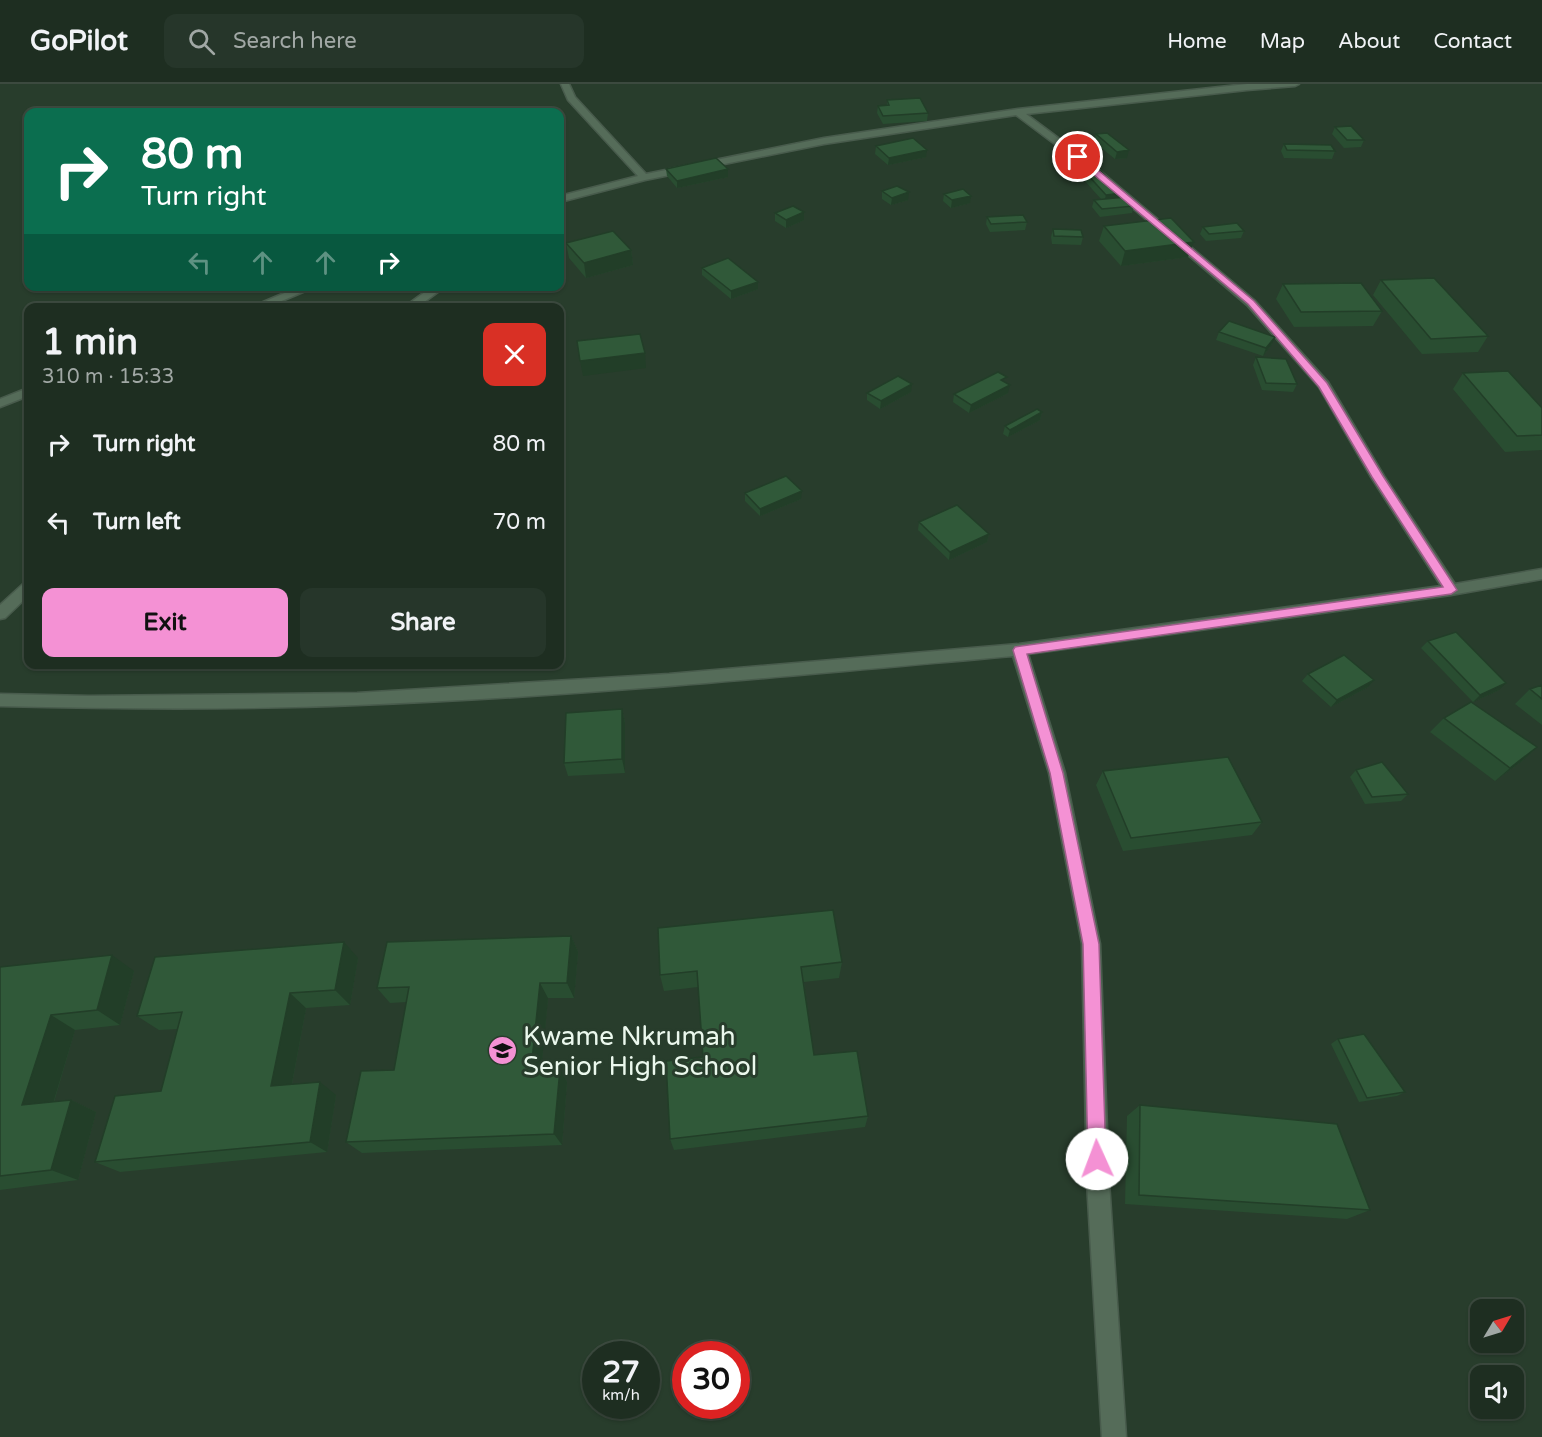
<!DOCTYPE html>
<html lang="en">
<head>
<meta charset="utf-8">
<style>
  :root { --surface:#1e2e21; --page:#26362a; --text:#f1f3f6; --muted:#a1a8a5; --line:#3c4a3f; --accent:#f491d4 }
  body { margin:0; font-family:"Varela Round",sans-serif; background:var(--page); color:var(--text); height:100vh; display:flex; flex-direction:column; font-size:22px; white-space:nowrap }
  * { box-sizing:border-box; margin:0 }
  p { font-size:20px; color:var(--muted) }
  .icon { flex:none; width:33px; height:33px; fill:none; stroke:currentColor; stroke-width:2; stroke-linecap:round; stroke-linejoin:round }
  .map { position:relative; flex:1; overflow:hidden }
  .sheet { position:absolute; left:24px; top:219px; width:540px; height:366px; display:flex; flex-direction:column; background:var(--surface); border-radius:12px; box-shadow:0 2px 4px #0004,0 0 0 2px var(--line) }
  .sheet>* { flex:none }
  .guide { position:absolute; left:24px; top:24px; width:540px; height:183px; border-radius:12px; box-shadow:0 2px 4px #0004,0 0 0 2px var(--line); background:#0b6e4f; color:#fff; overflow:hidden }
  .needle { width:39px; rotate:52deg }
  .fabs { position:absolute; left:1470px; top:1215px; display:grid; gap:12px }
  .fabs a { display:grid; place-items:center; width:54px; height:54px; border-radius:12px; background:var(--surface); box-shadow:0 2px 4px #0004,0 0 0 2px var(--line); font-size:30px }
  .speed { position:absolute; left:582px; top:1257px; display:flex; gap:12px; font-size:30px; font-weight:700; text-align:center }
  .speed>* { display:grid; place-content:center; width:78px; height:78px; border-radius:50%; background:var(--surface); box-shadow:0 2px 4px #0004,0 0 0 2px var(--line); line-height:1 }
  .speed small { font-size:15px; font-weight:400 }
  .speed .limit { border:9px solid #d22; background:#fff; color:#111 }
  .pin { position:absolute; display:grid; place-items:center; width:51px; height:51px; color:#fff; margin:-26px; border:3px solid #fff; border-radius:50%; box-shadow:0 2px 6px #0007 }
  .me { position:absolute; width:66px; margin:-33px; rotate:358deg; stroke-linejoin:round; filter:drop-shadow(0 0 4px #0008) }
  .turn { display:flex; align-items:center; gap:21px; height:126px; padding:0 18px; font-size:27px }
  .turn .icon { width:78px; height:78px; stroke-width:2.5 }
  .turn b { display:block; font-size:42px; line-height:51px }
  .lanes { display:flex; align-items:center; height:57px; padding:0 18px; background:#0003; justify-content:center; gap:30px; direction:ltr }
  .lanes .off { opacity:.35 }
  .round { display:grid; place-items:center; flex:none; width:63px; height:63px; border-radius:12px; background:var(--page) }
  .summary { display:flex; align-items:center; justify-content:space-between; height:102px; padding:0 18px }
  h1 { font-size:36px; font-weight:700; line-height:45px }
  .cta { display:flex; gap:12px; margin-top:auto; padding:12px 18px }
  .cta a { flex:1; height:69px; border-radius:12px; background:var(--accent); color:#111; font-size:24px; font-weight:700; line-height:69px; text-align:center }
  .cta a+a { background:var(--page); color:var(--text) }
  ul { padding:0; list-style:none }
  li { display:flex; align-items:center; gap:18px; height:78px; padding:0 18px }
  li div { flex:1 }
  li b { display:block; font-size:22px }
  li em { font-style:normal }
  header { display:flex; align-items:center; gap:36px; box-sizing:border-box; height:84px; padding:0 30px; background:var(--surface); border-bottom:2px solid var(--line) }
  header strong { font-size:28px }
  nav { display:flex; gap:33px; margin-inline-start:auto; font-size:21px }
  .search { width:420px; height:54px; background:var(--page); display:flex; align-items:center; gap:15px; box-sizing:border-box; padding:0 21px; border-radius:12px; color:var(--muted); font-size:22px }
  .map>svg:first-child { display:block }
</style>
</head>
<body>
<header>
<strong>GoPilot</strong>
<div class="search"><svg class="icon" aria-label="search" viewBox="0 0 24 24"><circle cx="10" cy="10" r="6"/><path d="M15 15l6 6"/></svg>Search here</div>
<nav><a>Home</a><a>Map</a><a>About</a><a>Contact</a></nav>
</header>
<div class="map">
<svg width="1542" height="1353" viewBox="0 0 1542 1353">
  <rect width="100%" height="100%" fill="#283d2c"/>
  <g fill="none" stroke-linecap="round" stroke-linejoin="round">
    <defs>
      <path id="minor" d="M561,0h8l6,13 71,77 178,-36 194,-29 229,-25h52l-4,2 -48,4 -221,24 55,41 174,146 73,81 56,94 71,108 87,-15v10l-91,16 -423,59 37,119 35,171 9,238 17,255h-24l-15,-255 -5,-238 -33,-171 -36,-117c-218,19 -437,41 -656,49 -119,5 -238,4 -357,1v-12l89,2 268,-3 312,-19 350,-30 422,-58 -70,-109 -52,-90 -72,-82 -172,-146 -59,-44 -192,29 -179,36 -85,22v-6l78,-20 -70,-76z
        M301,202h16l-52,22h-16z
        M433,202h13l-30,22h-13z
        M28,304v8l-28,11v-8z
        M28,499v13l-23,22 -5,1v-14l23,-21z"/>
    </defs>
    <use href="#minor" stroke="#485b4c" stroke-width="3"/>
    <use href="#minor" fill="#556c59" fill-rule="evenodd"/>
  </g>
  <path fill="#294d31" d="M887,16l41,13 -1,8 -44,3 -6,-11 1,-7 9,-1z
    M1335,43l29,13 -3,7 -17,1 -12,-14z
    M1096,50l31,24 -12,1 -21,-17z
    M1284,60l51,7 -3,8 -48,-1 -3,-7z
    M876,62l50,11 -38,8 -13,-11z
    M666,85l62,8 -51,11 -10,-12z
    M1086,89l48,33 -2,7 -32,4 -8,-10 2,-7 7,-1 -17,-19z
    M882,107l26,9 -17,5 -9,-6z
    M944,110l26,9 -19,5 -8,-7z
    M775,129l29,7 -18,8 -11,-7z
    M987,133l40,5 -2,8 -35,2 -4,-8z
    M1104,142l84,31 -67,9 -22,-25z
    M1203,143l41,4 -3,7 -35,3 -6,-7z
    M1053,145l30,8 -2,8 -29,-1 -1,-7z
    M566,159l65,7 2,15 -47,13 -17,-20z
    M702,184l56,21 -27,10 -29,-24z
    M1381,196l107,56 -10,16 -56,2 -49,-59z
    M1283,200l99,27 -9,15 -79,1 -18,-28z
    M1219,248l53,12 -9,12 -47,-16z
    M1256,273l41,27 -4,8 -31,-2 -9,-25z
    M1463,289l79,35v42l-37,2 -52,-63z
    M1005,299l3,10 -39,20 -16,-11 1,-8z
    M911,308l-31,17 -13,-9v-7z
    M1042,328l-2,8 -32,17 -5,-3 2,-8z
    M745,409l56,6 -41,17 -15,-15z
    M919,438l70,12 -2,8 -38,18 -31,-30z
    M1428,557l71,49 -26,12 -52,-54z
    M1308,590l60,13 -37,20 -29,-26z
    M1542,601v40l-27,-21 15,-15z
    M622,625l3,14v50l-57,3 -4,-13z
    M1444,634l93,29 -15,14 -27,20 -65,-49z
    M1356,686l52,24 -7,7 -36,3 -15,-27z
    M1103,687l159,51 -10,13 -129,16 -27,-66z
    M833,826l9,52 -3,16 -35,4 10,73 54,61 -3,11 -191,23 -4,-11 33,-82 -5,-70 -34,4 -4,-16z
    M571,852l7,16 -4,46h-26l-7,71h19l7,13 -5,63 -200,8 -16,-11 48,-72 13,-68 -17,1 -13,-15z
    M358,874l-8,47 -44,3 -14,76 44,11 -9,57 -207,20 -25,-10 66,-71 17,-62 -19,1 -22,-14z
    M0,883l134,4 -14,54 -45,5 -21,72 17,-2 25,12 -18,68 -78,10z
    M1338,955l67,53 -8,4 -38,6 -28,-58z
    M1140,1021l230,105 -23,9 -222,-15 2,-88z"/>
  <path fill="#223e28" d="M927,66l-1,7 -38,8 1,-7z
    M1129,66l-2,8 -12,1 2,-7z
    M728,85v8l-51,11v-7z
    M909,108l-1,8 -17,5 1,-7z
    M1122,109l-3,7 -15,2 2,-7z
    M971,112l-1,7 -19,5 1,-8z
    M804,128v8l-18,8v-8z
    M1194,158l-6,15 -67,9 4,-15z
    M631,166l2,15 -47,13 -2,-15z
    M758,198v7l-27,10v-8z
    M1275,253l-3,7 -9,12 3,-8z
    M645,269l1,15 -63,8 -3,-15z
    M912,300l-1,8 -31,17 1,-8z
    M1010,301l-2,8 -39,20 2,-8z
    M1042,328l-2,8 -32,17 2,-7z
    M802,407l-1,8 -41,17v-7z
    M989,450l-2,8 -38,18 1,-8z
    M1374,596l-6,7 -37,20 6,-7z
    M1506,599l-7,7 -26,12 7,-7z
    M622,625l3,14v50l-3,-14z
    M1537,663l-15,14 -27,20 15,-13z
    M571,852l7,16 -4,46 -7,-15z
    M344,858l14,16 -8,47 -15,-15z
    M112,871l22,16 -14,54 -23,-15z
    M540,899l8,15 -8,84 -9,-12z
    M290,909l16,15 -17,91 -18,-13z
    M51,931l24,15 -26,87 -27,-12z
    M560,985l7,13 -5,63 -8,-11z
    M320,998l16,13 -9,57 -17,-10z
    M71,1016l25,12 -18,68 -27,-10z"/>
  <path fill="#305939" stroke="#223e28" stroke-width="1.5" d="M920,14l8,15 -45,3 -5,-10 11,-1 -2,-5z
    M1351,42l13,14h-17l-12,-13z
    M1107,49l22,17 -12,2 -21,-18z
    M913,54l14,12 -38,8 -13,-12z
    M1284,60l47,1 4,6 -48,-1z
    M716,74l12,11 -51,12 -11,-12z
    M1101,87l21,22 -16,2 -20,-22z
    M897,102l12,6 -17,6 -10,-7z
    M963,105l8,7 -19,4 -8,-6z
    M1126,113l8,9 -32,3 -8,-9z
    M793,122l11,6 -18,8 -11,-7z
    M1023,131l4,7 -36,2 -4,-7z
    M1171,134l23,24 -69,9 -21,-25z
    M1237,139l7,8 -35,3 -6,-7z
    M1053,145l28,1 2,7 -29,-1z
    M613,147l18,19 -47,13 -18,-20z
    M728,174l30,24 -27,9 -29,-23z
    M1434,194l54,58 -57,3 -50,-59z
    M1361,199l21,28 -81,1 -18,-28z
    M557,219v5h-62z
    M1229,237l46,16 -9,11 -47,-16z
    M640,250l5,19 -65,8 -3,-20z
    M1256,273l30,2 11,25 -31,-1z
    M1508,287l34,37v27l-25,1 -54,-63z
    M998,288l9,5 -6,3 9,5 -39,20 -17,-11z
    M898,292l14,8 -31,17 -14,-8z
    M1037,325l5,3 -32,18 -5,-4z
    M786,392l16,15 -42,18 -15,-16z
    M957,421l32,29 -39,18 -31,-30z
    M1456,548l50,51 -26,12 -52,-54z
    M1344,571l30,25 -37,20 -29,-26z
    M1542,601v14l-12,-10z
    M1471,618l66,45 -27,21 -66,-50z
    M622,625v50l-58,4 2,-50z
    M1228,673l34,65 -131,16 -28,-67z
    M1382,678l26,32 -36,3 -16,-27z
    M833,826l9,52 -41,5 13,88 43,-4 11,65 -198,23 -4,-78 37,-4 -6,-86 -37,4 -2,-47z
    M571,852l-4,47h-27l-9,87 29,-1 -6,65 -208,8 15,-71 33,-1 15,-83 -32,1 10,-46z
    M344,858l-9,48 -45,3 -19,93 49,-4 -10,60 -215,20 20,-66 46,-5 21,-79 -45,4 18,-59z
    M112,871l-15,55 -46,5 -29,90 49,-5 -20,70 -51,6v-209z
    M1364,950l41,58 -38,6 -29,-59z
    M1140,1021l197,19 33,86 -231,-15z"/>
  <path fill="#f491d4" stroke="#9f5e8a" stroke-width="1.5" d="M1075,71h5l174,146 73,82 56,93 74,114 -6,4 -424,60 36,119 36,171 7,215 -3,6 -6,2 -6,-2 -3,-6 -5,-215 -33,-171 -37,-123 2,-3 428,-60 -71,-110 -53,-90 -71,-83 -173,-145z"/>
  <defs>
    <symbol id="school-disc" viewBox="-11 -11 22 22"><circle r="9.5" fill="#f491d4" stroke="#283d2c"/><path d="M0-5L7-2L0 1L-7-2ZM-4 1L0 2.5L4 1V4Q0 6-4 4Z" fill="#111"/></symbol>
  </defs>
  <g fill-rule="evenodd">
    <use href="#school-disc" x="486" y="950" width="33" height="33"/>
  </g>
  <g text-anchor="middle" stroke-width="6" stroke-linejoin="round" paint-order="stroke">
    <g font-size="26" fill="#ebf8ed" stroke="#283d2c" text-anchor="start">
      <text x="523" y="961">Kwame Nkrumah<tspan x="523" dy="30">Senior High School</tspan></text>
    </g>
  </g>
</svg>
<div class="fabs">
<a><svg class="needle" viewBox="-14 -14 28 28"><path d="M0-13l5 13h-10z" fill="#e53935"/><path d="M0 13l5-13h-10z" fill="#a1a8a5"/></svg></a>
<a><svg class="icon" aria-label="sound" viewBox="0 0 24 24"><path d="M4 9h4l5-4v14l-5-4H4zM17 9q2 3 0 6"/></svg></a>
</div>
<div class="speed"><div>27<small>km/h</small></div><div class="limit">30</div></div>
<div class="pin" style="left:1078px;top:73px;background:#d93025"><svg class="icon" aria-label="arrive" viewBox="0 0 24 24"><path d="M6 21V4h12l-3 4 3 4H6"/></svg></div>
<svg class="me" style="left:1097px;top:1075px" viewBox="-20 -20 40 40"><circle r="19" fill="#fff"/><path d="M0-13L10 11 0 6-10 11z" fill="#f491d4"/></svg>
<div class="guide">
<div class="turn"><svg class="icon" aria-label="right" viewBox="0 0 24 24"><path d="M7 20v-9h11M14 6l5 5-5 5"/></svg><div><b>80 m</b>Turn right</div></div>
<div class="lanes"><svg class="icon off" aria-label="left" viewBox="0 0 24 24"><path d="M17 20v-9H6M10 6l-5 5 5 5"/></svg><svg class="icon off" aria-label="ahead" viewBox="0 0 24 24"><path d="M12 20V5M6 11l6-6 6 6"/></svg><svg class="icon off" aria-label="ahead" viewBox="0 0 24 24"><path d="M12 20V5M6 11l6-6 6 6"/></svg><svg class="icon" aria-label="right" viewBox="0 0 24 24"><path d="M7 20v-9h11M14 6l5 5-5 5"/></svg></div>
</div>
<section class="sheet">
<div class="summary"><div><h1>1 min</h1><p>310 m · 15:33</p></div><a class="round" style="background:#d93025;color:#fff"><svg class="icon" aria-label="close" viewBox="0 0 24 24"><path d="M6 6l12 12M18 6L6 18"/></svg></a></div>
<ul>
<li><svg class="icon" aria-label="right" viewBox="0 0 24 24"><path d="M7 20v-9h11M14 6l5 5-5 5"/></svg><div><b>Turn right</b></div><em>80 m</em></li>
<li><svg class="icon" aria-label="left" viewBox="0 0 24 24"><path d="M17 20v-9H6M10 6l-5 5 5 5"/></svg><div><b>Turn left</b></div><em>70 m</em></li>
</ul>
<div class="cta"><a>Exit</a><a>Share</a></div>
</section>
</div>
</body>
</html>
